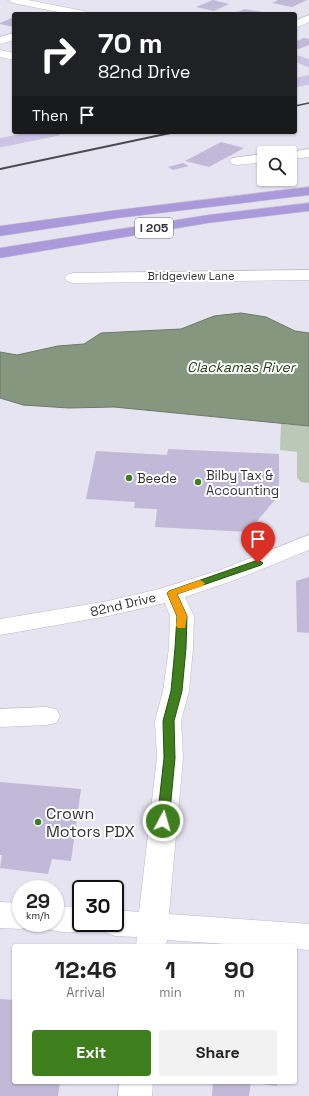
<!DOCTYPE html>
<html lang="en">
<head>
<meta charset="utf-8">
<style>
  :root { --surface:#fff; --page:#f2f2f2; --text:#222; --muted:#767676; --accent:#3e7e1d }
  body { margin:0; font-family:"Space Grotesk",sans-serif; background:var(--page); color:var(--text); height:100vh; display:flex; flex-direction:column; font-size:15px; white-space:nowrap }
  * { box-sizing:border-box; margin:0 }
  p { font-size:13px; color:var(--muted) }
  .icon { flex:none; width:22px; height:22px; fill:none; stroke:currentColor; stroke-width:2; stroke-linecap:round; stroke-linejoin:round }
  .map { position:relative; flex:1; overflow:hidden }
  .sheet { position:absolute; left:12px; top:944px; width:285px; height:140px; display:flex; flex-direction:column; background:var(--surface); border-radius:4px; box-shadow:0 1px 3px #0004 }
  .sheet>* { flex:none }
  .guide { position:absolute; left:12px; top:12px; width:285px; height:122px; border-radius:4px; box-shadow:0 1px 3px #0004; background:#202124; color:#fff; overflow:hidden }
  .controls { position:absolute; left:257px; top:146px; display:grid; gap:8px }
  .controls a { display:grid; place-items:center; width:40px; height:40px; border-radius:4px; background:var(--surface); box-shadow:0 1px 3px #0004; font-size:20px }
  .speed { position:absolute; left:12px; top:880px; display:flex; gap:8px; font-size:20px; font-weight:700; text-align:center }
  .speed>* { display:grid; place-content:center; width:52px; height:52px; border-radius:50%; background:var(--surface); box-shadow:0 1px 3px #0004; line-height:1 }
  .speed small { font-size:10px; font-weight:400 }
  .speed .limit { border:2px solid #111; border-radius:6px; background:#fff; color:#111 }
  .pin { position:absolute; display:grid; place-items:center; width:34px; height:34px; color:#fff; margin:-41px -17px; border-radius:50% 50% 50% 0; rotate:-45deg; box-shadow:0 0 4px #0007 }
  .pin .icon { rotate:45deg }
  .me { position:absolute; width:44px; margin:-22px; rotate:6deg; stroke-linejoin:round; filter:drop-shadow(0 0 3px #0008) }
  .turn { display:flex; align-items:center; gap:14px; height:84px; padding:0 20px; font-size:18px }
  .turn .icon { width:52px; height:52px; stroke-width:2.5 }
  .turn b { display:block; font-size:28px; line-height:34px }
  .then { display:flex; align-items:center; height:38px; padding:0 20px; background:#0003; gap:8px; font-size:15px }
  .eta { display:flex; justify-content:space-evenly; align-items:center; height:68px; text-align:center }
  .eta b { font-size:24px; font-weight:600; line-height:28px }
  .primary-button { display:flex; gap:8px; margin-top:auto; padding:8px 20px }
  .primary-button a { flex:1; height:46px; border-radius:4px; background:var(--accent); color:#fff; font-size:16px; font-weight:600; line-height:46px; text-align:center }
  .primary-button a+a { background:var(--page); color:var(--text) }
  .map>svg:first-child { display:block }
</style>
</head>
<body>
<div class="map">
<svg width="309" height="1096" viewBox="0 0 309 1096">
  <rect width="100%" height="100%" fill="#e7e4f2"/>
  <path fill="#bbc7b7" d="M281,424l28,2v57l-8,-1 -4,-4v-26l-17,-2z"/>
  <path fill="#85977e" stroke="#6c7969" d="M241,313l25,4 29,14 14,2v93l-195,-19 -45,1 -46,-3 -23,-7v-46l17,3 41,-9 26,-2 17,-11 80,-4 33,-13z"/>
  <path fill="#c0b9d7" d="M213,0l16,4 -15,7 -18,-4z
    M278,0h29l-15,7 -20,-4z
    M245,9l23,4v1h-21l-10,-2z
    M14,17v10l-14,-3v-1z
    M303,38l6,1v6l-10,4 -4,-1v-6z
    M221,142l23,6 -35,19 -24,-6z
    M183,163l6,3 -16,4 -5,-3z
    M168,449l111,5v41l-31,37 -93,-5 2,-18 -23,-1 1,-6 -49,-3 10,-48 71,4z
    M309,577v56l-12,-1 -1,-51z
    M0,782l81,7 -10,72 -19,-2 -4,15 -48,-6 2,-13h-2z
    M0,999l14,1v82h46l-2,14h-58z
    M213,1082h38l-2,14h-37z
    M251,1082h26v4z"/>
  <g fill="none" stroke-linecap="round" stroke-linejoin="round">
    <defs>
      <path id="minor" d="M8,0h20l56,11 5,3h-21l-55,-11z
        M309,15v7l-14,6v-7z
        M14,33v7l-14,4v-7z
        M0,50l14,3v7l-14,-3z
        M309,149v8l-19,2v-6h-5z
        M264,154v8l-27,3 -5,-1 -2,-3 2,-3z
        M309,270v10l-236,3 -6,-2 -2,-3 2,-3 6,-2z
        M309,535v15l-74,30 -50,17 9,19 -1,32 -4,43 -8,30 2,37 -14,156 140,10v26l-14,-1v-3h-40l-88,-6 -1,6h-30l1,-9 -22,-1 -11,-4 -4,-9h15v-13l24,2 18,-154 -2,-37 8,-30 6,-43 1,-32 -5,-13 -57,13 -108,19v-16l108,-18 51,-12 61,-19z
        M47,707l9,2 4,7 -4,7 -9,2 -47,2v-18z
        M0,902l21,1v20h12l-1,2 -11,4 -21,-1z
        M55,906l26,1v16h14l-3,6c-16,5 -32,4 -48,-1l-2,-5h13z
        M119,1082h34l-1,14h-34z"/>
      <path id="major" d="M299,56l10,4v7l-14,-6v-4z
        M309,76v8l-14,3v-8z
        M35,132h25l-1,3 -5,1 -54,11v-8z"/>
      <path id="highway" d="M309,187v8l-191,23 -118,18v-10l118,-16z
        M309,203v8l-101,12 -208,35v-10l208,-33z"/>
    </defs>
    <use href="#minor" stroke="#bcb9c6" stroke-width="1"/>
    <use href="#major" stroke="#c6c6c7" stroke-width="1"/>
    <use href="#highway" stroke="#c6c6c7" stroke-width="1"/>
    <use href="#minor" fill="#fff" fill-rule="evenodd"/>
    <use href="#major" fill="#cdc2e9" fill-rule="evenodd"/>
    <use href="#highway" fill="#ab9adb" fill-rule="evenodd"/>
    <path stroke="#4a4950" stroke-width="1.5" d="M295,106l14,-3"/>
    <path stroke="#4a4950" stroke-width="2" d="M0,169l175,-37"/>
  </g>
  <path fill="#3e7e1d" stroke="#285213" d="M258,560l5,3 -2,2 -84,29 10,22 -1,32 -4,43 -8,30 1,37 -6,63 -2,3 -4,1 -4,-1 -2,-3 7,-63 -1,-37 8,-30 4,-43 2,-32 -10,-23 2,-2z"/>
  <path fill="#f59e0b" d="M200,580l5,3 -2,3 -26,8 10,22 -2,12h-7l-2,-2 1,-10 -10,-23 2,-2z"/>
  <g fill="#3e7e1d" stroke="#fff" stroke-width="1.5">
    <circle cx="129" cy="478" r="4"/>
    <circle cx="198" cy="482" r="4"/>
    <circle cx="38" cy="822" r="4"/>
  </g>
  <g text-anchor="middle" stroke-width="4" stroke-linejoin="round" paint-order="stroke">
    <g font-size="11" fill="#333238" stroke="#fff">
      <text x="191" y="280">Bridgeview Lane</text>
    </g>
    <rect fill="#fff" stroke="#707074" stroke-width="1" x="135" y="218" width="38" height="20" rx="3"/>
    <g font-size="12" font-weight="bold" fill="#333238">
      <text x="154" y="232">I 205</text>
    </g>
    <g font-size="13" fill="#333238" stroke="#fff" text-anchor="start">
      <text x="206" y="480">Bilby Tax &amp;<tspan x="206" dy="15">Accounting</tspan></text>
      <text x="137" y="483">Beede</text>
    </g>
    <g font-size="13" fill="#333238" stroke="#fff">
      <text transform="translate(123 604) rotate(-13)" y="5">82nd Drive</text>
    </g>
    <g font-size="14" font-style="italic" fill="#233f17" stroke="#fff">
      <text x="241" y="372">Clackamas River</text>
    </g>
    <g font-size="16" fill="#333238" stroke="#fff" text-anchor="start">
      <text x="46" y="819">Crown<tspan x="46" dy="18">Motors PDX</tspan></text>
    </g>
  </g>
</svg>
<div class="controls">
<a><svg class="icon" aria-label="search" viewBox="0 0 24 24"><circle cx="10" cy="10" r="6"/><path d="M15 15l6 6"/></svg></a>
</div>
<div class="speed"><div>29<small>km/h</small></div><div class="limit">30</div></div>
<div class="pin" style="left:258px;top:563px;background:#d93025"><svg class="icon" aria-label="arrive" viewBox="0 0 24 24"><path d="M6 21V4h12l-3 4 3 4H6"/></svg></div>
<svg class="me" style="left:163px;top:821px" viewBox="-20 -20 40 40"><circle r="17" fill="#3e7e1d" stroke="#fff" stroke-width="3"/><path d="M0-11L8 9 0 5-8 9z" fill="#fff"/></svg>
<div class="guide">
<div class="turn"><svg class="icon" aria-label="right" viewBox="0 0 24 24"><path d="M7 20v-9h11M14 6l5 5-5 5"/></svg><div><b>70 m</b>82nd Drive</div></div>
<div class="then">Then<svg class="icon" aria-label="arrive" viewBox="0 0 24 24"><path d="M6 21V4h12l-3 4 3 4H6"/></svg></div>
</div>
<section class="sheet">
<div class="eta">
<div><b>12:46</b><p>Arrival</p></div>
<div><b>1</b><p>min</p></div>
<div><b>90</b><p>m</p></div>
</div>
<div class="primary-button"><a>Exit</a><a>Share</a></div>
</section>
</div>
</body>
</html>
